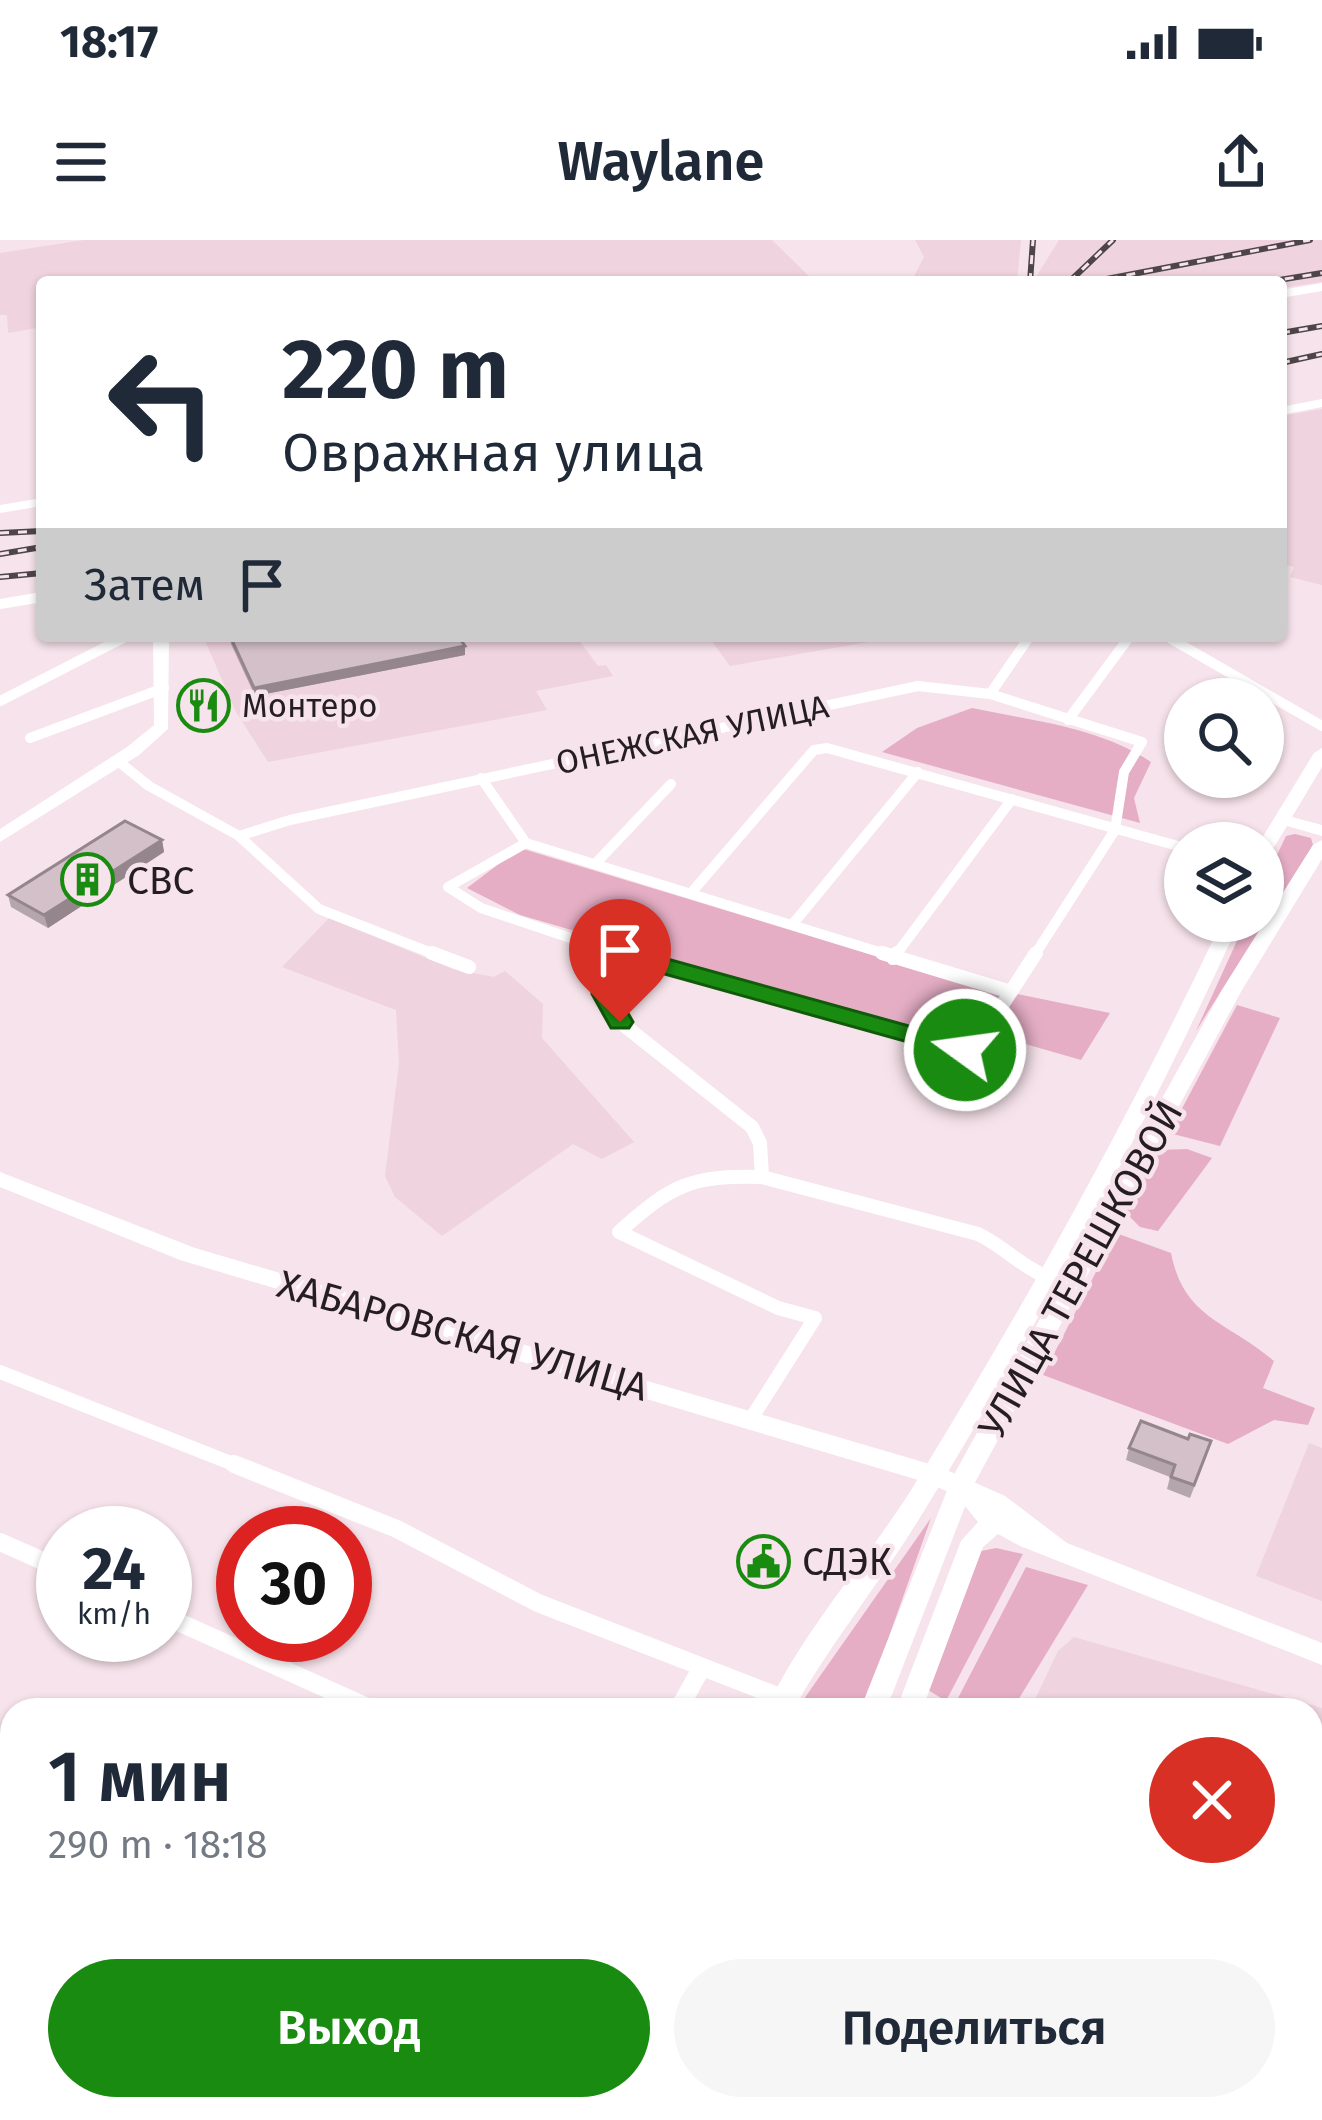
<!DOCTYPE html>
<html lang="ru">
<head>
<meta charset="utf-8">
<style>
  :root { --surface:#fff; --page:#f6f6f7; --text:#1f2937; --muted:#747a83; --accent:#198b10 }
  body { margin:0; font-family:"Fira Sans",sans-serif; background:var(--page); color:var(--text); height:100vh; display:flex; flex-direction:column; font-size:45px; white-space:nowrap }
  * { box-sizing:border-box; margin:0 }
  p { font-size:39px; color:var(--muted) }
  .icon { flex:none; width:66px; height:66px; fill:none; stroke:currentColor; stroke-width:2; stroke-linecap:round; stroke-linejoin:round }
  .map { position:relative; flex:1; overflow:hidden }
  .details { position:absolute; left:0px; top:1458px; width:1323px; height:423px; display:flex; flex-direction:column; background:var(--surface); border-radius:36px 36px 0 0; box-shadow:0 3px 9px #0004 }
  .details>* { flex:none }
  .banner { position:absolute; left:36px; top:36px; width:1251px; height:366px; border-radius:12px; box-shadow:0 3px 9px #0004; background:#fff; color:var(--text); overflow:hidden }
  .controls { position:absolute; left:1164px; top:438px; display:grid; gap:24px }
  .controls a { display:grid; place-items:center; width:120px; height:120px; border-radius:50%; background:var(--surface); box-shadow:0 3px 9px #0004; font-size:60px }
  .speed { position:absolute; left:36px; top:1266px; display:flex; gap:24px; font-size:60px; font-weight:700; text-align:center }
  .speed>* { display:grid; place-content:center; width:156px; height:156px; border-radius:50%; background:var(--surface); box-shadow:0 3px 9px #0004; line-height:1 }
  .speed small { font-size:30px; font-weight:400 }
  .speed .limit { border:18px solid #d22; background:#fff; color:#111 }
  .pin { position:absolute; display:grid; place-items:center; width:102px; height:102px; color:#fff; margin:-123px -51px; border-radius:50% 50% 50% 0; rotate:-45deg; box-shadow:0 0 12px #0007 }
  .pin .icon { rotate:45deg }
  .me { position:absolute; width:132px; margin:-66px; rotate:284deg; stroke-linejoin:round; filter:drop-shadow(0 0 9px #0008) }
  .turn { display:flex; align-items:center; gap:42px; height:252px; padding:0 48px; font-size:54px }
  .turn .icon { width:156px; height:156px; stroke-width:2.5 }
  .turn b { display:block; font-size:84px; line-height:102px }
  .then { display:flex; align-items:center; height:114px; padding:0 48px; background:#0003; gap:24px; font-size:45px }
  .round { display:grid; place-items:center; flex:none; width:126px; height:126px; border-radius:63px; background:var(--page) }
  .summary { display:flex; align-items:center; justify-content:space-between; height:204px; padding:0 48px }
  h1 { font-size:72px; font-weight:600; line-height:90px }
  .button { display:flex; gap:24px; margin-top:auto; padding:24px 48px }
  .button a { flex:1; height:138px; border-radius:72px; background:var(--accent); color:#fff; font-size:48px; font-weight:600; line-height:138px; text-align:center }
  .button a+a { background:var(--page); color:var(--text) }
  .status { display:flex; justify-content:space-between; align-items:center; height:84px; padding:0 60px; background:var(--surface); direction:ltr }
  .status svg { height:33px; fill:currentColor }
  header { display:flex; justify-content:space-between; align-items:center; height:156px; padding:0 48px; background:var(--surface); font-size:54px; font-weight:600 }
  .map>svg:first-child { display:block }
</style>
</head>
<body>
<div class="status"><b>18:17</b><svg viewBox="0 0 49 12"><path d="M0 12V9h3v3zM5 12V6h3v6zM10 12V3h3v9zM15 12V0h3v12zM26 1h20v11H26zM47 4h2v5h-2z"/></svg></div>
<header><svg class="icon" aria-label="menu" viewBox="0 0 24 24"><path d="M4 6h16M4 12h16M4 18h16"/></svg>Waylane<svg class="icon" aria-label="share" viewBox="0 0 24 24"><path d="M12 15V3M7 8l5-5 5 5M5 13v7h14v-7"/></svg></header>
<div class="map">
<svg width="1322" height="1880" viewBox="0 0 1322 1880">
  <rect width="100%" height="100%" fill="#f7e3eb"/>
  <path fill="#efd3de" d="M84,0h688l43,42h-773v45l-34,6 -1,-18h-7v-62z
    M915,0h106l-4,42h-106l13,-25z
    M1059,0h263v42l-41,6v-6h-248z
    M1322,169v176l-32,-8 4,-10 -13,-3v-148z
    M203,396h373l22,30 8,-1 7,11 -77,15 11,19 -279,52 -32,-50z
    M708,396h195l-173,30z
    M329,678l124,51 41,8 11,-6 38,33 -1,34 92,104 -32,17 -29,-15 -131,92 -47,-39 -10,-21 14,-113 -3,-53 -114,-43z
    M1309,1203l13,5v153l-66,-25z
    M1074,1397l248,71v412h-401l-22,-11h412v-399h-281l28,-59z
    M0,1688l12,7v106l-12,16z"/>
  <path fill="#e5aec5" d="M972,468c61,13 126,19 179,54l-17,36 6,25 -258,-71 35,-24z
    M1295,594l16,4 2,7 -117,186 50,-110h17v-37l23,-48z
    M520,608l448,136 142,29 -29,47 -83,-24 -36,8 -442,-129 -53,-27z
    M1237,765l43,13 -60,128 -51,-13z
    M1187,909l25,9 -54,73 -18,-4 -15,-15 34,-62z
    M1116,993l55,20c13,66 56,68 103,108l-11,27 52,20 -7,17 -34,-5 -46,24 -185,-69z
    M931,1278l-68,192h-65l8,-14z
    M996,1308l27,6 -77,147 -18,-11 53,-139z
    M1026,1327l62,18 -76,125h-32l-23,-10z"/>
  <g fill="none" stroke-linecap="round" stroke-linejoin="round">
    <path stroke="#fff" stroke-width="10" d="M0,364l42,-7
      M1166,396l156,90
      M990,454l40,-58
      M0,461l127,-65
      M1068,480l62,-84
      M30,498l134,-50
      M118,521l31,25 90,50 80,73 120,47
      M481,538l45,65 366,113
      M239,596l51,-16 628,-134 72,8 152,48 -18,30 -9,58 -81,126
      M526,603l-78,44 33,21 125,42v6
      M595,624l76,-80
      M691,653l123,-143 13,-2 358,100
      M792,685l126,-153
      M606,710l19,6
      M895,716l117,-157"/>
    <path stroke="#fff" stroke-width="14" d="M432,713l37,14
      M606,713l-2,41 16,28 132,105 8,16 2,34c-71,-2 -91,8 -143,55l159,76 37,10 -64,101
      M615,713l337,95 23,-1 61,-94
      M882,713l129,39
      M893,718l4,-5
      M762,937l216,57c27,13 39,30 69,43
      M0,1132l241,95"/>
    <path stroke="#fff" stroke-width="18" d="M234,1224l163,65 141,74 247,96
      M0,1302l63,28
      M165,1376l209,94
      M678,1470l24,-43
      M524,1880l7,-11"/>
    <path fill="#fff" fill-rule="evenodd" d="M1322,43v8l-41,7v-8z
      M1322,159v8l-41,8v-8z
      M42,258v8l-42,7v-8z
      M153,396h16l-1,93 -29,26 -139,87v-13l127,-82 27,-22z
      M0,932l195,76 745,219 65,29 62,47 255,100v22l-302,-119 -22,-12 -15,13 -61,163h-26l65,-169 17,-19 -22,-27 -31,-13 -745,-222 -180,-73z"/>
    <path fill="#fff" fill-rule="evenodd" d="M1322,508v19l-30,50 30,8v11l-35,-10 -18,29 -6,1v-13h-4l55,-90z
      M1322,600v19l-80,131 -269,496 -87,224h-26l92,-232 270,-488 91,-145z
      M1222,681h18c-93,203 -199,400 -316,590 -41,68 -92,130 -131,199h-27c38,-82 103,-151 150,-228 112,-182 215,-368 306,-561z
      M570,1869h32l-4,11h-32z
      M616,1869h32l-4,11h-32z"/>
    <defs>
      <path id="rail" d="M1030,42l3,-42
        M1069,42l44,-42
        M1091,42l219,-42
        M1267,42l55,-9
        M1281,93l41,-7
        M1281,123l41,-9
        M0,293l42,-2
        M0,314l42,-7
        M0,337l42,-4"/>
    </defs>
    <use href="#rail" stroke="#4e4549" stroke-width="6"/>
    <use href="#rail" stroke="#f7e3eb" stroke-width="3" stroke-dasharray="9" stroke-linecap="butt"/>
  </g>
  <path fill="#b5a5ac" d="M230,396l235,19 -210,41 -24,-52z
    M162,600l2,12 -116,76 -37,-21 -3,-12z
    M1129,1208l78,6 -17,44 -23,-9 3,-12 -44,-17z
    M1166,1869h121l-4,11h-94z"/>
  <path fill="#94868c" d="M465,406v9l-210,41 -1,-8z
    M162,600l2,12 -116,76 -4,-13z"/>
  <path fill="#d3c0c8" stroke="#94868c" stroke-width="3" d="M230,396h228l7,10 -211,42z
    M125,581l37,19 -118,75 -36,-20z
    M1141,1181l47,18 2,-5 21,7 -17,44 -23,-8 4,-12 -46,-17z
    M1311,1566l11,4 -11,41z
    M1192,1869h95l-4,11h-68z"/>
  <path fill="#198b10" stroke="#105a0a" stroke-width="3" d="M606,702l368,102 4,6 -13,8 -347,-97 -1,33 16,28 -4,6h-18l-19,-34 2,-44z"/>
  <defs>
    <symbol id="restaurant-ring" viewBox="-11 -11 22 22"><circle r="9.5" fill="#f7e3eb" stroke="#198b10" stroke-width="1.5"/><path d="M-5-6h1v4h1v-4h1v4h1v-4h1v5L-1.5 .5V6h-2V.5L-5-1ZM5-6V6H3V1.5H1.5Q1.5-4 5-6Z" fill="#198b10"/></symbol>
    <symbol id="building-ring" viewBox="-11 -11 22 22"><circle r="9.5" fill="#f7e3eb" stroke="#198b10" stroke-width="1.5"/><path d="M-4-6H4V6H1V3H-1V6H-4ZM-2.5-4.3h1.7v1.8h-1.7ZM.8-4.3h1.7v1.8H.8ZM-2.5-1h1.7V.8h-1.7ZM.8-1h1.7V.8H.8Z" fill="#198b10"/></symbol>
    <symbol id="civic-ring" viewBox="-11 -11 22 22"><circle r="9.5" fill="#f7e3eb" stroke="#198b10" stroke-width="1.5"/><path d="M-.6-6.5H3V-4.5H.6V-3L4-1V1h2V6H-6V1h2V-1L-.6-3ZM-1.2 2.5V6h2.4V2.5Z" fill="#198b10"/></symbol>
  </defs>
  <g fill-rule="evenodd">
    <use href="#restaurant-ring" x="174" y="436" width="59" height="59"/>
    <use href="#building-ring" x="58" y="610" width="59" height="59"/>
    <use href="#civic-ring" x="734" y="1292" width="59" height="59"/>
  </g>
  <g text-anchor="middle" stroke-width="9" stroke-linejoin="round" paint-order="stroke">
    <g font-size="33" fill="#251e21" stroke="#f7e3eb" text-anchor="start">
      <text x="242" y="477">Монтеро</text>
    </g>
    <g font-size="33" fill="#251e21" stroke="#f7e3eb">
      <text transform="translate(692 494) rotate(-12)" y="12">ОНЕЖСКАЯ УЛИЦА</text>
    </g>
    <g font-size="39" fill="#251e21" stroke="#f7e3eb" text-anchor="start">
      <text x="127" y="654">СВС</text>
      <text x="802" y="1335">СДЭК</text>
    </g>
    <g font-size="39" fill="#251e21" stroke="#f7e3eb">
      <text transform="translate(1080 1029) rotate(-61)" y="14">УЛИЦА ТЕРЕШКОВОЙ</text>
      <text transform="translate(463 1095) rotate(16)" y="14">ХАБАРОВСКАЯ УЛИЦА</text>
    </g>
  </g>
</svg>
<div class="controls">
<a><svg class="icon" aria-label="search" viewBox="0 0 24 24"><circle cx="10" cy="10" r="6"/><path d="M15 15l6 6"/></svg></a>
<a><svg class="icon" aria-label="layers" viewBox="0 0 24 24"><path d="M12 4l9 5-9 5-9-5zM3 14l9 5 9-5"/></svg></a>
</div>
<div class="speed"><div>24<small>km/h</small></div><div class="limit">30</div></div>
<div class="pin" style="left:620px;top:782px;background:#d93025"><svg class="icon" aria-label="arrive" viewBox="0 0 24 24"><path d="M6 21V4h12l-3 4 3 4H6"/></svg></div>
<svg class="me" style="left:965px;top:810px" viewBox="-20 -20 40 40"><circle r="17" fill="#198b10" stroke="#fff" stroke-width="3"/><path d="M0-11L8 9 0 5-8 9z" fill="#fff"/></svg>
<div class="banner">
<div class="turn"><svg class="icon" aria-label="left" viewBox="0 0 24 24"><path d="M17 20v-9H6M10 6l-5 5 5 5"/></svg><div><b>220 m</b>Овражная улица</div></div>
<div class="then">Затем<svg class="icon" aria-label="arrive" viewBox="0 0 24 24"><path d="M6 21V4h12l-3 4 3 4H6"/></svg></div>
</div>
<section class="details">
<div class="summary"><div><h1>1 мин</h1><p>290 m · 18:18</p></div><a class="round" style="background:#d93025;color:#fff"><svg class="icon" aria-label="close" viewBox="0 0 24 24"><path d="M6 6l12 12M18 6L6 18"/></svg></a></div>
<div class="button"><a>Выход</a><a>Поделиться</a></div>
</section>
</div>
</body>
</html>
